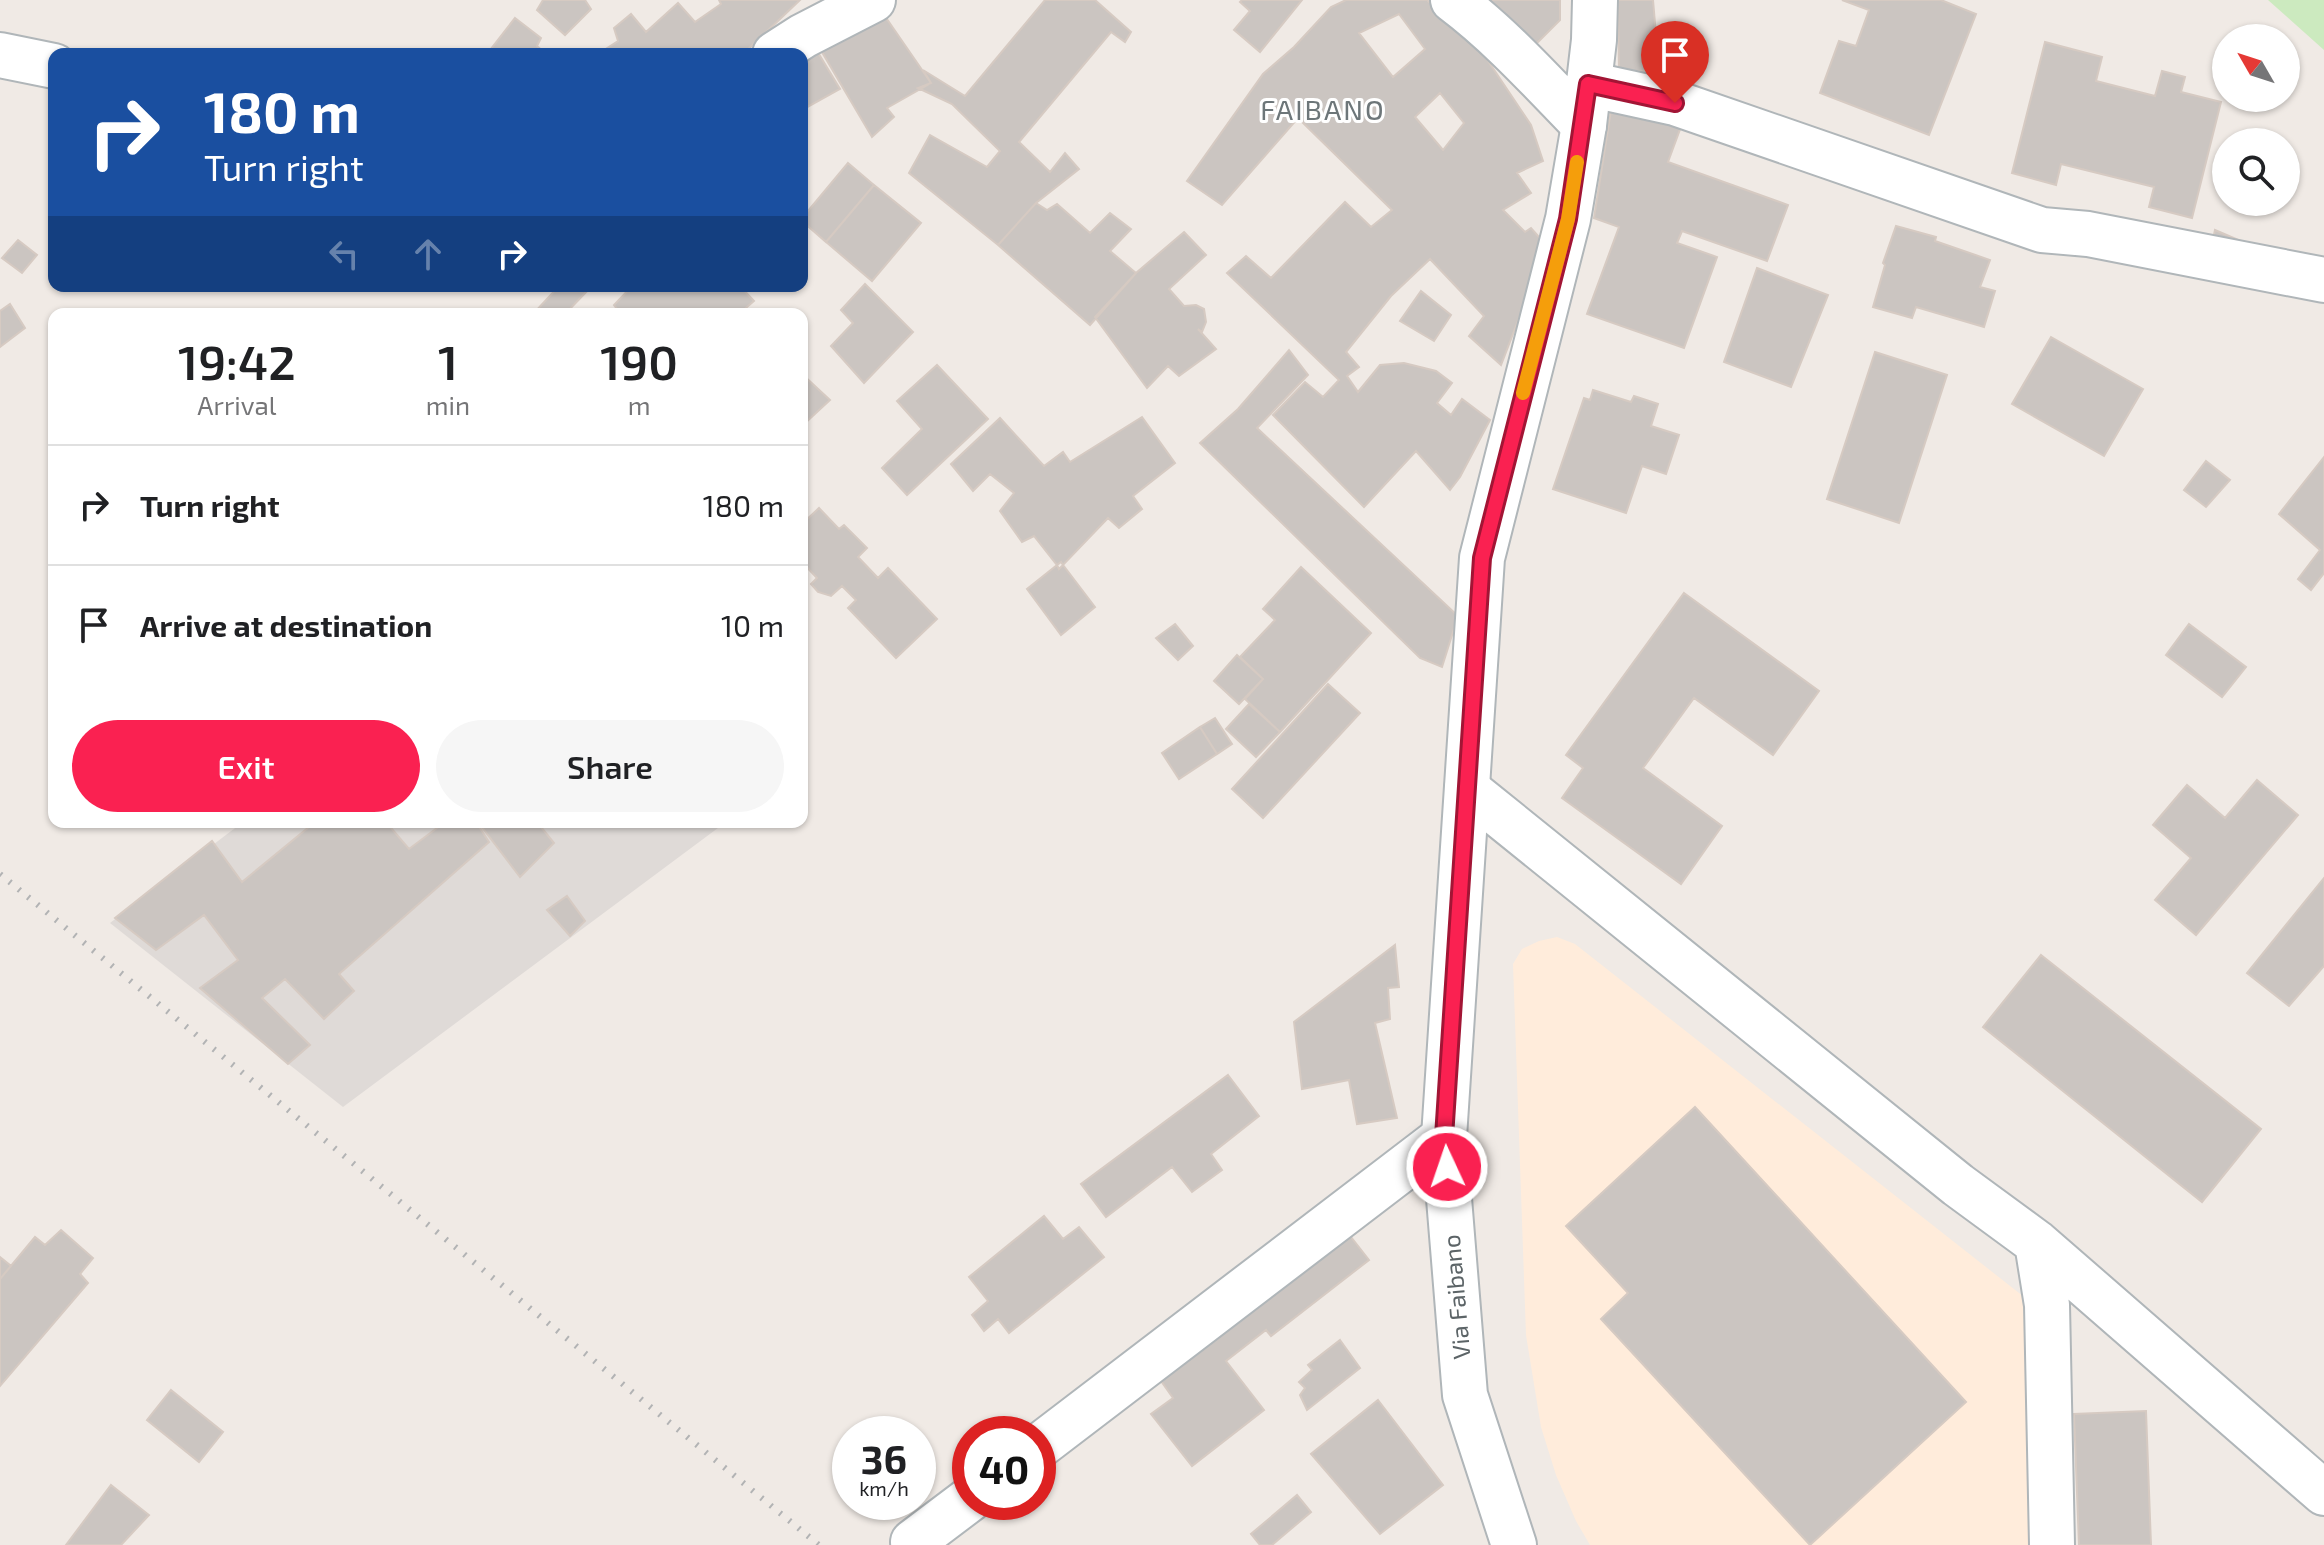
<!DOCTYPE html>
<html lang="en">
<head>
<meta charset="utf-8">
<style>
  :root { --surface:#fff; --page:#f6f6f6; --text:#202124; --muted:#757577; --line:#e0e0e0; --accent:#fa2151 }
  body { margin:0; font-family:"Exo 2",sans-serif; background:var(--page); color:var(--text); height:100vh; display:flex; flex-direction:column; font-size:30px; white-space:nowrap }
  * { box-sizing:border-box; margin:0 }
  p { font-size:26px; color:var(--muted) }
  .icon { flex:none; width:44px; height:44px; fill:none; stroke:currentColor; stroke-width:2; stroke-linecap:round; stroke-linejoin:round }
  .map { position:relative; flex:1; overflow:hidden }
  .drawer { position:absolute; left:48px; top:308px; width:760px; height:520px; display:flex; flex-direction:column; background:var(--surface); border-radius:16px; box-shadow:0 2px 6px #0004 }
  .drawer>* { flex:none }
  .hud { position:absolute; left:48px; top:48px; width:760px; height:244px; border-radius:16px; box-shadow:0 2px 6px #0004; background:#1a4fa0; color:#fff; overflow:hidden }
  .needle { width:52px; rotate:309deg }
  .fabs { position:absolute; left:2212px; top:24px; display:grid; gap:16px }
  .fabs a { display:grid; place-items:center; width:88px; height:88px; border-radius:50%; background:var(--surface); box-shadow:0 2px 6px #0004; font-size:40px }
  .speed { position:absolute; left:832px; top:1416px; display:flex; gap:16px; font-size:40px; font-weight:700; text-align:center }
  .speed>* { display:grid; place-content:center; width:104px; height:104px; border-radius:50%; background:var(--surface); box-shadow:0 2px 6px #0004; line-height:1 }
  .speed small { font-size:20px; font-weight:400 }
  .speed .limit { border:12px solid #d22; background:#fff; color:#111 }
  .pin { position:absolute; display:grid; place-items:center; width:68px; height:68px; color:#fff; margin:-82px -34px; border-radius:50% 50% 50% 0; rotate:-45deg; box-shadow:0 0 8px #0007 }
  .pin .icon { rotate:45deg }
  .me { position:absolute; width:88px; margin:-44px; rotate:357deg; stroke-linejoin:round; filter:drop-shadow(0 0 6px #0008) }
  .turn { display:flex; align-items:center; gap:28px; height:168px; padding:0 24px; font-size:36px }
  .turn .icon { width:104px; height:104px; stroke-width:2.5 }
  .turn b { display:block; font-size:56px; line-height:68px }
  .lanes { display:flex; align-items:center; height:76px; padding:0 24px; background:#0003; justify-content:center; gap:40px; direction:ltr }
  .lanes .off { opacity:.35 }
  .eta { display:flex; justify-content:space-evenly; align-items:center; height:136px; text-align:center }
  .eta b { font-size:48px; font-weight:600; line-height:56px }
  .cta { display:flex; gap:16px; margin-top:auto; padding:16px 24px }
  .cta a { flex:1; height:92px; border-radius:48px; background:var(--accent); color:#fff; font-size:32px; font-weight:600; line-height:92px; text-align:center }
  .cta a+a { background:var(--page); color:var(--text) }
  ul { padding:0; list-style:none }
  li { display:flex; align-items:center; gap:24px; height:120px; padding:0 24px; border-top:2px solid var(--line) }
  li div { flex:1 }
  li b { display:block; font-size:30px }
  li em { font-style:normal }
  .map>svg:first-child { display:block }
</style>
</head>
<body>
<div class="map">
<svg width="2324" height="1545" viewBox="0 0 2324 1545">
  <rect width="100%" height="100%" fill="#f0eae5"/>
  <path fill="#ffecdb" d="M1557,937l18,7 458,360 4,241h-447l-14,-24 -20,-46 -15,-48 -15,-92 -13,-371 9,-15 17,-8z"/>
  <path fill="#dfdad7" d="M243,822h483l-383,285 -233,-184z"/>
  <path fill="#cceabf" d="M2268,0h56v50z"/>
  <path fill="#cbc5c1" stroke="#d6cac2" stroke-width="2" fill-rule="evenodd" d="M543,0h42l6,9 -26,26 -28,-25z
    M719,0h81l-57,54h-77l-2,-3 -4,3h-62l20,-13 -4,-13 17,-14 15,18 32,-29 17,19 26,-18z
    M1045,0h50l36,32 -6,10 -14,-10 -92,110 31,30 15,-19 14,16 -43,34 -38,42 -89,-72 21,-38 57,32 13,-16 -48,-47 -34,-16 13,-5 -8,-13 42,26z
    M1242,0h60l-42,52 -26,-22 16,-19 -10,-9z
    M1346,0h81l57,55 47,70 12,36 -26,12 14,20 -28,17 22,22 6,-4 16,18 -46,119 -32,-29 15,-20 -54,-57 -39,37 -45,56 13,15 -12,9 11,16 22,-27 24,-2 32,8 16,12 -15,20 14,12 11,-16 28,21 -30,57 -10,13 -34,-39 -52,56 -91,-92 32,-33 18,15 16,-17 -112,-107 19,-17 25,22 74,-76 26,25 21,-17 -94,-92 -76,87 -35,-24 76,-107 31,-27 37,-40zM1399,14l26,35 -32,28 -34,-44zM1440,93l24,30 -21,27 -28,-33z
    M1483,0h77v20l-30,30z
    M1618,0h35l6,70 -40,2z
    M1842,0h99l35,14 -47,121 -109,-42 19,-52 17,5 13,-36z
    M880,9l51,74 -44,25 7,9 -22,20 -53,-90z
    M515,18l26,20 -4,8 9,8h-59z
    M2045,42l57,15 -6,24 59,15 7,-25 23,6 -4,15 40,10 -29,116 -43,-11 5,-20 -93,-23 -5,21 -44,-12z
    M814,46l26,43 -38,21v-55z
    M1611,110l71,14 -14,38 120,43 -21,56 -85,-30 -5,12 40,14 -33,91 -97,-34 32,-87 -25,-9z
    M848,163l26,22 -48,57 -24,-21v-3z
    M874,185l47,38 -49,58 -46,-39z
    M1036,203l11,7 10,-6 33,29 20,-20 21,16 -21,22 26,22 -46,52 -92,-80z
    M1896,226l40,11 -1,4 55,19 -10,27 15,4 -11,36 -68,-20 -4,11 -39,-11 12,-42 -2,-2z
    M2215,230l26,11 -3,12 -27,-5z
    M1184,232l22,23 -37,34 15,17 12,-1 8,4 2,13 -4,10 -4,-3 18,20 -37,27 -11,-10 -21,22 -52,-71 41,-44z
    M18,240l19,15 -15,18 -20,-15z
    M1757,268l71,27 -37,92 -67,-25z
    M865,284l48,48 -49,51 -33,-37 22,-23 -12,-13z
    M559,286h33l-27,28h-32z
    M632,286h108l14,15 -15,13h-118l-7,-9z
    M1421,291l30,24 -17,26 -34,-20z
    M10,304l15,24 -25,19v-36z
    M2051,337l92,52 -39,67 -92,-52z
    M1289,350l19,25 -51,53 201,188 -16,51 -22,-9 -220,-215 38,-34z
    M1875,352l72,23 -48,148 -72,-24z
    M937,365l51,54 -81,76 -25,-27 40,-39 -25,-28z
    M802,374l28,26 -28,26z
    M1593,390l38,12 3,-6 24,8 -7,22 28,9 -13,39 -24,-8 -16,47 -73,-24 31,-91 6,2z
    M1142,417l33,46 -42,33 9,13 -23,19 -11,-10 -45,47 -2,-3 -4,3 -23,-29 -12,6 -22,-31 14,-18 -24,-19 -17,17 -22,-27 49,-46 44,48 19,-14 7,10z
    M2324,457v116l-13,17 -13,-11 22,-29 -41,-36z
    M2206,461l24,19 -24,27 -22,-17z
    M819,508l20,21 5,-4 23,23 -9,9 20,21 10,-10 49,51 -41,39 -48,-50 8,-8 -14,-14 -11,10 -13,-4 -7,-8 6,-6 -15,-16v-38z
    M1057,565l2,4 4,-4 32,42 -34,28 -34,-46z
    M1301,567l70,66 -91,99 -35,-33 18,-20 -23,-22 35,-37 -12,-11z
    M1684,593l135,98 -46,64 -79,-57 -51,70 79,58 -41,58 -119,-86 21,-30 -17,-13z
    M1175,624l18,22 -15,14 -22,-22z
    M2189,624l57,43 -24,30 -56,-42z
    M1237,655l26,24 -24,25 -25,-23z
    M1328,684l32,29 -97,105 -31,-29z
    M1249,704l31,28 -24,25 -30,-28z
    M1215,718l17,26 -15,10 -17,-27z
    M1200,727l17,27 -38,25 -17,-26z
    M2257,780l41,35 -102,120 -41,-35 36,-42 -38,-33 34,-40 38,33z
    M315,822h71l23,27 36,-27h31l13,20 -150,132 15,17 -30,28 -39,-40 -23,19 48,47 -22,19 -88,-76 38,-28 -34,-45 -48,35 -41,-32 97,-77 30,41z
    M478,822h59l17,21 -34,34z
    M2324,878v88l-35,40 -42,-33z
    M567,896l18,25 -15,15 -23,-26z
    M1395,945l4,42 -11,1 2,31 -15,4 22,95 -40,6 -8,-44 -47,9 -8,-67z
    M2041,955l220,174 -59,73 -219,-175z
    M1228,1075l31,41 -48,38 11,16 -30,22 -20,-25 -66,50 -25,-33z
    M1695,1107l271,295 -156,143 -209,-226 27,-26 -62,-67z
    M1044,1216l19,23 16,-12 25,30 -95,76 -11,-14 -14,12 -12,-16 16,-14 -19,-24z
    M1344,1228l25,32 -98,76 -5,-6 -40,31 38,49 -72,56 -41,-52 22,-16 -17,-24z
    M61,1230l32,28 -13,16 8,9 -88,103v-107l35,-42 10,8z
    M0,1257l11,9 -11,13z
    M1340,1340l20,28 -53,42 -7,-15 5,-7 -6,-6 13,-12 -4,-5z
    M171,1390l52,42 -24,30 -52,-42z
    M1378,1400l65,85 -63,49 -69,-80z
    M2146,1411l5,134h-72l-5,-131z
    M111,1485l38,30 -28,30h-55z
    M1297,1495l14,17 -39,33h-12l-9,-11z"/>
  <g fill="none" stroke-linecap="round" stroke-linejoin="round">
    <defs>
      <path id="minor" d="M1453,0c48,36 89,82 131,125
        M775,54l28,-18 70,-36
        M0,55l54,11
        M1588,84l87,19 367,127 46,4 236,46
        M1467,789l491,396 79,58 287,250
        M2037,1243l10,62 5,240
        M1038,1447l406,-310
        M913,1542l57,-43"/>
      <path id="tertiary" d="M1514,1545l-49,-150 -21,-258 38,-579 86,-339 16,-94 10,-85 1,-40"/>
    </defs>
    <use href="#minor" stroke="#b0b6b9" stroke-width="48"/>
    <use href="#tertiary" stroke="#b0b6b9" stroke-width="48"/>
    <use href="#minor" stroke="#fff" stroke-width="44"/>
    <use href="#tertiary" stroke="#fff" stroke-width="44"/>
    <path stroke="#b2b3b4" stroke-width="6" stroke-dasharray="2 10" stroke-linecap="butt" d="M0,874l819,671"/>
  </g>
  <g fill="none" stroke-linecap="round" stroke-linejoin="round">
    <defs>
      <path id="route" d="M1447,1167l-3,-30 38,-579 86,-339 20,-135 87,19"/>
    </defs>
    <use href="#route" stroke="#a21535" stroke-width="20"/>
    <use href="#route" stroke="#fa2151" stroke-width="14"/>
    <path stroke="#f59e0b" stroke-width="14" d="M1523,393l45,-174 9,-57"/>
  </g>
  <g text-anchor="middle" stroke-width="6" stroke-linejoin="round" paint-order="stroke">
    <g font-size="24" fill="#5c6467" stroke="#fff">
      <text transform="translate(1457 1297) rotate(-95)" y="8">Via Faibano</text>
    </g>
    <g font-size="28" letter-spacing="2" fill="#6d7679" stroke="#fff">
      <text x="1323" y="120">FAIBANO</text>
    </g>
  </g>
</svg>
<div class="fabs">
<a><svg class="needle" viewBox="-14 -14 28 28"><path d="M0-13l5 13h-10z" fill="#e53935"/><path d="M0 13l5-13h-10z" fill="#757577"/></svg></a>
<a><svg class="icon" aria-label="search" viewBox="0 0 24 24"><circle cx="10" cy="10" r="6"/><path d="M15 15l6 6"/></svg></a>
</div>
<div class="speed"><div>36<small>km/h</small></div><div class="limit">40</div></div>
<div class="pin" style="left:1675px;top:103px;background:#d93025"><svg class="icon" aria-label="arrive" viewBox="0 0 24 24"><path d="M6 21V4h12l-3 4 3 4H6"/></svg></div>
<svg class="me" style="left:1447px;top:1167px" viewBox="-20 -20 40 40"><circle r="17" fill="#fa2151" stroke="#fff" stroke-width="3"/><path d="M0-11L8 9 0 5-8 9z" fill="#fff"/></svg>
<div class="hud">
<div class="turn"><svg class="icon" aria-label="right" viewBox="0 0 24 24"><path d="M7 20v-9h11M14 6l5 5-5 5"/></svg><div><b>180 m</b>Turn right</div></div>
<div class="lanes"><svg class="icon off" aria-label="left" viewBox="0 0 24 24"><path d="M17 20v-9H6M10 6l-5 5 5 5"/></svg><svg class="icon off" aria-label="ahead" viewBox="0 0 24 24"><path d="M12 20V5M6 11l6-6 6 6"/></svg><svg class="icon" aria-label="right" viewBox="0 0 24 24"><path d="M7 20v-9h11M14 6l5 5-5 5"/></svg></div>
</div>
<section class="drawer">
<div class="eta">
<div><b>19:42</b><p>Arrival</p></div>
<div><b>1</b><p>min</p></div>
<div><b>190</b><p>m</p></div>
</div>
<ul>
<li><svg class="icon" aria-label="right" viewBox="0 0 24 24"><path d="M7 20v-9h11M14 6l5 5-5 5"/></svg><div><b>Turn right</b></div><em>180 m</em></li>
<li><svg class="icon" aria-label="arrive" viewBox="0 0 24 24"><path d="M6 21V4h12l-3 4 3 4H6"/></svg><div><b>Arrive at destination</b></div><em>10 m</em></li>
</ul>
<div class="cta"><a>Exit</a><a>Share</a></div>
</section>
</div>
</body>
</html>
